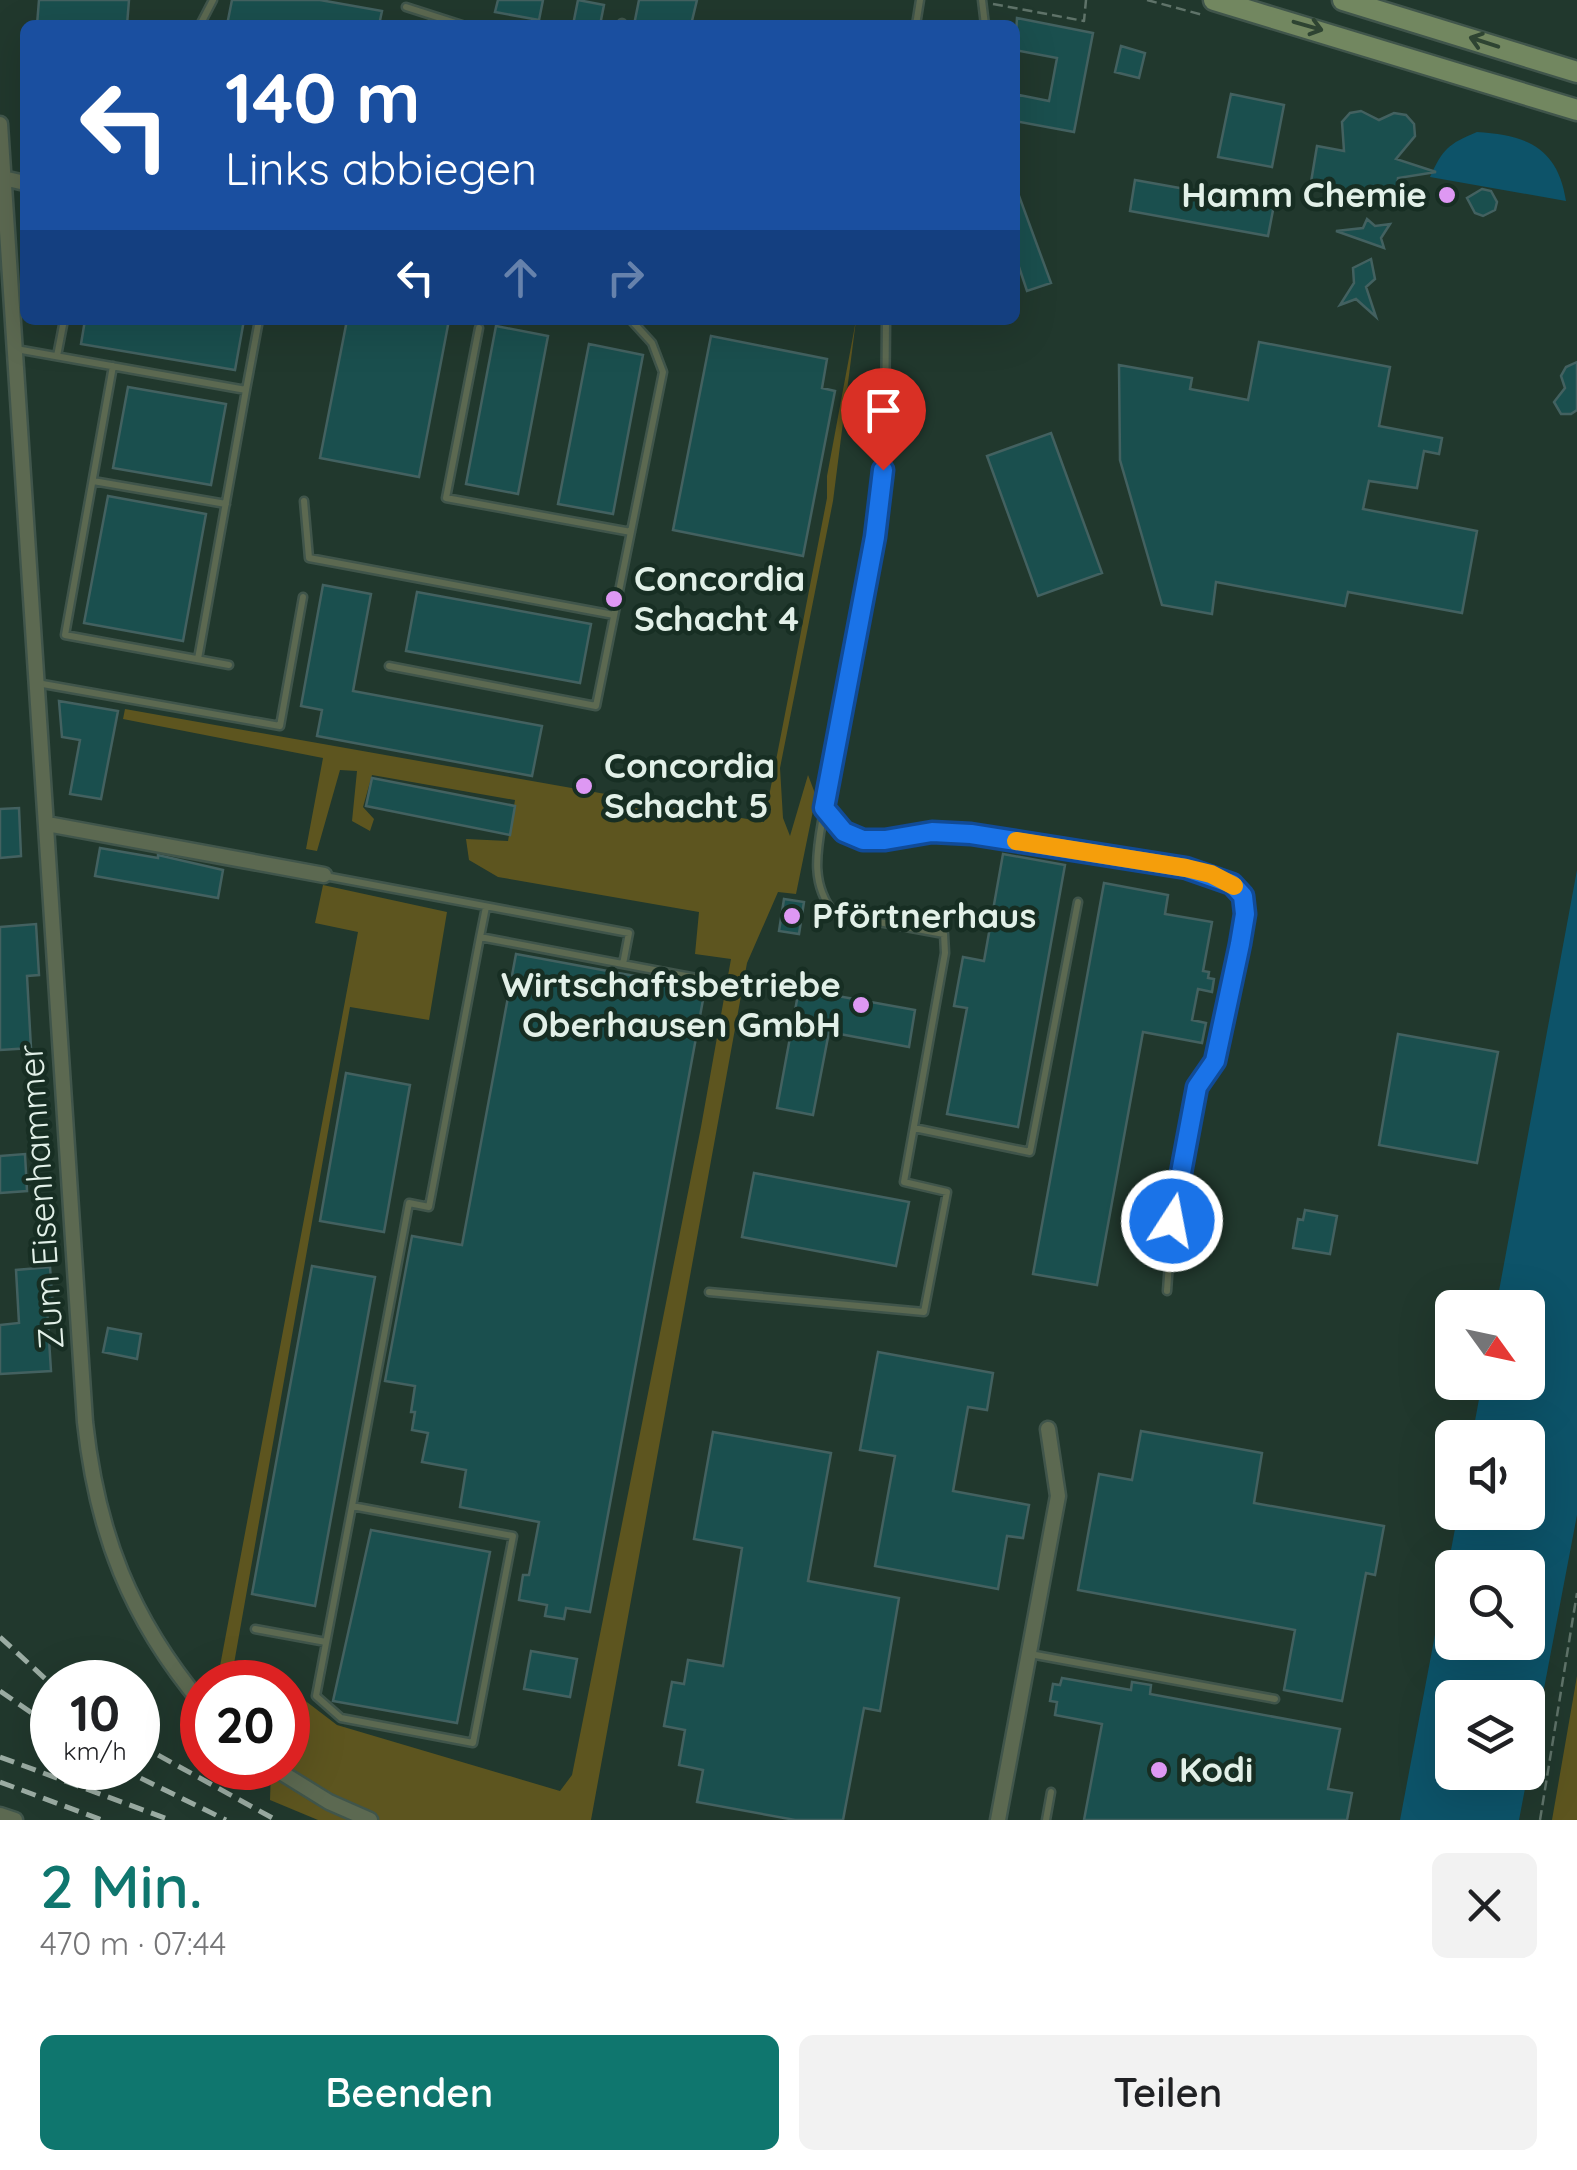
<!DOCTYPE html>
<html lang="de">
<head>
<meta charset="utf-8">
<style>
  :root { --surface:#fff; --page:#f2f2f2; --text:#202124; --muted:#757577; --accent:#0f766e }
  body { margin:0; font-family:Quicksand,sans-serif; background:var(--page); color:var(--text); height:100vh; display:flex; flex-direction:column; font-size:38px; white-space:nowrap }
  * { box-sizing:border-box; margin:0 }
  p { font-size:32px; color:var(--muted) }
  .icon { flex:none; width:55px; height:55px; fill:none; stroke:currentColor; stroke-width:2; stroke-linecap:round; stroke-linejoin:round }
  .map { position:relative; height:1820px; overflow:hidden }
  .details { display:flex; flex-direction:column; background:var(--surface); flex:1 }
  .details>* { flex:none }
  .banner { position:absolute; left:20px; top:20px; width:1000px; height:305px; border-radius:15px; box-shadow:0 10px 40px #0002; background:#1a4fa0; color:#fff; overflow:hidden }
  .needle { width:65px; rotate:123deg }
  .controls { position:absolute; left:1435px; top:1290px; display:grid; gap:20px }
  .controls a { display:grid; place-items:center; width:110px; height:110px; border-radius:15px; background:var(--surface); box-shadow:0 10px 40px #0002; font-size:50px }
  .speed { position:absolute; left:30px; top:1660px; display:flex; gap:20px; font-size:50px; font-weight:700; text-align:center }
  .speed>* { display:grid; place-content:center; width:130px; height:130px; border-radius:50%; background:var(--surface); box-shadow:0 10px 40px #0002; line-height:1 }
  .speed small { font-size:25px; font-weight:400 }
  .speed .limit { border:15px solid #d22; background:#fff; color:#111 }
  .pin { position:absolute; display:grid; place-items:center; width:85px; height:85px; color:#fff; margin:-102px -42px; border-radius:50% 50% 50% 0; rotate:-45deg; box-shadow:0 0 10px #0007 }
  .pin .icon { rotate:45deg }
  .me { position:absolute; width:110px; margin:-55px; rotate:11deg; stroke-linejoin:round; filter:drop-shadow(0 0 8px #0008) }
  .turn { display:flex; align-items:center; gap:35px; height:210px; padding:0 40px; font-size:45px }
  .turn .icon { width:130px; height:130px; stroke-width:2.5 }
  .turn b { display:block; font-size:70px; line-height:85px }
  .lanes { display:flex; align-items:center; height:95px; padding:0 40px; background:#0003; justify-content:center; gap:50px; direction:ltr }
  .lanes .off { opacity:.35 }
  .round { display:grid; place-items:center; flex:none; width:105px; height:105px; border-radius:15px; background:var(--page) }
  .summary { display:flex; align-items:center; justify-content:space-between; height:170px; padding:0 40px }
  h1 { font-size:60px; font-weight:600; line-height:75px; color:var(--accent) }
  .primary-button { display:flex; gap:20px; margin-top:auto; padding:20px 40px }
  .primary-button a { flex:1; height:115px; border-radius:15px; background:var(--accent); color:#fff; font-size:40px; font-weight:600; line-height:115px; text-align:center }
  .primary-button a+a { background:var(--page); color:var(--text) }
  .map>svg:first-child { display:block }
</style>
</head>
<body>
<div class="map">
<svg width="1577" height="1820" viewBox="0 0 1577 1820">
  <rect width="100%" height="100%" fill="#21382d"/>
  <path fill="#5d551f" d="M856,320l-23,181 -53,267 3,50 7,18 18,-61 8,21 -20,98 -18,-2 -31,71 -156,857h-273l-48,-20 1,-32h17v-76l11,4 38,29 223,66 12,-16 129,-648 30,-168 -36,-5 4,-42 -201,-35 -29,-17 -3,-21 42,2 7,-41 -143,-25 -9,32 11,12 -4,12 -18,-10 5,-50 -17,-1 -23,81 -11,-2 17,-91 -200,-39 2,-10 639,113 63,-324v-22z
    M323,885l124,27 -18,108 -79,-13 -118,668 23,7h-38l141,-750 -43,-9z
    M1577,1676v144h-25z"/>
  <path fill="#0d5369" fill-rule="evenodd" d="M1477,132c50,3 81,16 89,69l-136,-24c13,-28 18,-33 47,-45z
    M1577,870v645l-58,305h-119l58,-307 70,-1v-74l-56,-1 10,-54 46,-1v-74l-32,-1zM1452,1568h76v74h-76zM1452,1698h76v74h-76z"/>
  <path fill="#1a4f4e" stroke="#436160" stroke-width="2.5" d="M39,0h90l-2,25h-90z
    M232,0h88l62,11 -3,14h-152z
    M498,0h45l-4,20 -44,-8z
    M578,0l26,5 -4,20h-27z
    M639,0h58l-6,25h-57z
    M1017,18l76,15 -19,99 -59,-11 4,-26 30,6 8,-43 -42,-8z
    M1121,46l24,7 -6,25 -24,-6z
    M1231,94l53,11 -12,62 -54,-10z
    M1361,111l18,9 15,-7 12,2 8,9 1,12 -19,23 40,13 -38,6 -2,19 -11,-4 -12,6 -63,-11 7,-42 27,5 -2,-29 8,-9z
    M1135,180l139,25 -6,31 -138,-25z
    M1015,185l36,98 -24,8 -12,-36z
    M1482,189l9,2 6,11 -2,8 -12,6 -8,-3 -8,-15z
    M1367,219l8,7 15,-2 -9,14 3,10 -48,-17 27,-3z
    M1371,259l4,20 -9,8 10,30 -20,-18 -16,6 14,-22 -1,-15z
    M85,320h159l-9,50 -154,-26z
    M347,320h102l-30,157 -99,-19z
    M496,326l52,10 -30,158 -52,-10z
    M711,336l116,23 -5,29 13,3 -32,165 -130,-26z
    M1259,342l131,25 -11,59 63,12 -3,16 -15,-3 -7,37 -48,-7 -6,28 114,22 -15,82 -114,-21 -3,14 -129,-24 -4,32 -50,-9 -42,-145 -1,-95 73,13 -2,11 58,11z
    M589,344l54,11 -30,159 -55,-10z
    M1577,362v48l-6,4h-10l-7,-12 11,-14 -4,-12 5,-9z
    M128,387l98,17 -15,81 -98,-17z
    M1051,433l51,140 -64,23 -51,-140z
    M108,496l98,18 -23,127 -99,-18z
    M323,585l48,9 -18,97 189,35 -10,50 -215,-40 5,-26 -21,-4z
    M417,592l174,32 -11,59 -174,-32z
    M59,701l59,10 -17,88 -31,-5 10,-54 -18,-3z
    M372,778l143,28 -5,29 -144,-29z
    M19,808l2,48 -21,2v-49z
    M100,848l58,10v-3l65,15 -5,28 -123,-22z
    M1003,854l62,11 -47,262 -71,-13 20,-106 -13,-2 9,-49 21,4z
    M1104,883l64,12 -3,19 47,8 -9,49 6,1 -1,6 6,1 -2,13 -14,-3 -6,31 14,3 -4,20 -59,-11 -46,253 -64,-11z
    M784,899l20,3 -5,32 -20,-3z
    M36,924l3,51 -12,1 4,72 -31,2v-123z
    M516,954l189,35 -115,623 -24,-4 -2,11 -19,-3 2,-11 -28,-5 4,-25h6l10,-53 -79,-15 6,-37 -44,-8 6,-29 -16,-3 3,-18h-4l4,-26 -30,-5 27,-145 50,9z
    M799,989l116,21 -6,37 -80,-15 -16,83 -36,-7z
    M1398,1034l100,18 -21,111 -98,-18z
    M346,1073l64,12 -26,147 -64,-11z
    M25,1154l2,37 -27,2v-37z
    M754,1173l155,29 -13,64 -154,-29z
    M1305,1210l32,6 -7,38 -37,-6 5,-29 5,1z
    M312,1266l63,11 -60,329 -63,-12z
    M50,1267l3,39 -6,1 4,64 -51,3v-49l19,-2 -3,-53z
    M108,1328l33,6 -4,25 -34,-7z
    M878,1352l115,21 -6,37 -19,-3 -15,84 76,14 -6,33 -16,-2 -9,53 -123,-23 20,-110 -35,-6z
    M1141,1431l121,22 -8,50 130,23 -9,49 -9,-2 -24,128 -58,-11 11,-60 -217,-40 21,-116 33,6z
    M713,1432l118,21 -23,128 91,17 -19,113 -16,-3 -21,112h-48l-98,-18 6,-32 -24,-5 6,-35 -21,-4 8,-44 12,2 4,-24 35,6 19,-118 -48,-9z
    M371,1530l119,22 -33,171 -124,-22z
    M531,1651l46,8 -7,38 -46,-8z
    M1062,1678l69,12 1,-8 19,3 -1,9 190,35 -12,60 24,4 -5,27h-263l18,-96 -47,-9 2,-13 -7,-1 3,-17 7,1z"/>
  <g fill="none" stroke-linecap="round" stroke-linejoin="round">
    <defs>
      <path id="lane" d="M982,0l3,25
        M406,7l56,18
        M200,25l13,-25
        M622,25v-2
        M916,25l4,-25
        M886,320l-1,111 -6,78 -55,299 20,24 19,7 22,1 47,-9 39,3 216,34 45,16 11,12 2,18 -5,30 -25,117 -18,26 -25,134 -5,70
        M479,328l-33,170 185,34
        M16,349l230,41 13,-70
        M57,356l7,-36
        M113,366l-48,269 164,30
        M93,481l133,23
        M304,501l5,57 305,57
        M198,659l48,-269
        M389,666l207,40 67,-334 -11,-29 -21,-23
        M37,683l243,43 23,-129
        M325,876l304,57 -6,31
        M486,907l-6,30 227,43
        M914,1128l116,24 48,-250
        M709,1292l215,20 23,-120 -43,-10 41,-229 -1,-19 -109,-20c-27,-31 -17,-68 -11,-104
        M352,1506l-36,190 25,22 132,25 40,-207 -161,-30 57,-303 20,4 51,-270
        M255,1629l71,13
        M1030,1654l245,45
        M1046,1820l5,-28"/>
      <path id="street" d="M0,124l85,1298c12,111 45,196 117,282
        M3,178l22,5
        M47,824l277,51
        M274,1768l55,34 41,18
        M0,1815l15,5
        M998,1820l60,-324 -10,-67"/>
      <path id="secondary" d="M1214,0l363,110
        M1343,0l234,72"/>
    </defs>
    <use href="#lane" stroke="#40554b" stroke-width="11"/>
    <use href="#street" stroke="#40554b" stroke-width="19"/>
    <use href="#secondary" stroke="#40554b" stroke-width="25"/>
    <path stroke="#5f7369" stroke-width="2.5" stroke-dasharray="10 5" stroke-linecap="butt" d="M1147,0l56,15
      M993,4l91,17 2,-21
      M1540,1820l37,-227"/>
    <use href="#lane" stroke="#5c6951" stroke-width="6"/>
    <use href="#street" stroke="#5c6951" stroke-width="14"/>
    <use href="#secondary" stroke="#728760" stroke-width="20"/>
    <path stroke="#9baca3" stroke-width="5" stroke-dasharray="15 8" stroke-linecap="butt" d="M0,1637l52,48
      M0,1691l52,36
      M138,1744l138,76
      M0,1757l170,63
      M120,1768l106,52
      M0,1782l102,38"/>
  </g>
  <defs><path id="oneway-shaft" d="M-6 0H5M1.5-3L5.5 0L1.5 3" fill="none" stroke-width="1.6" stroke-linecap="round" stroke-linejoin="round" transform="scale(2.5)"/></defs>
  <g stroke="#2e4432">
    <use href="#oneway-shaft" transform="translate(1308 26) rotate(16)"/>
    <use href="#oneway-shaft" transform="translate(1484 42) rotate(-162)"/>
  </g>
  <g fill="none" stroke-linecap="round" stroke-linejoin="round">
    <defs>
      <path id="route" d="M883,470l-8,67 -51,271 20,24 19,8h22l47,-8 39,2 215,34 46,16 11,12 2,18 -5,30 -25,117 -18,26 -25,134"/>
    </defs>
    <use href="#route" stroke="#114b97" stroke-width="25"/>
    <use href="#route" stroke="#1a73e8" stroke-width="18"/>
    <path stroke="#f59e0b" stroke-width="18" d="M1016,841l170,27 25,6 23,12"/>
  </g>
  <g fill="#de98f3" stroke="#172e23" stroke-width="4">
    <circle cx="1447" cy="195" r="10"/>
    <circle cx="614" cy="599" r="10"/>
    <circle cx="584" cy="786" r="10"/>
    <circle cx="792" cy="916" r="10"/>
    <circle cx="861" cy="1005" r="10"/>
    <circle cx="1159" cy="1770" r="10"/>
  </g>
  <g text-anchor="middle" stroke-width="9" stroke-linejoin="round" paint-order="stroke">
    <g font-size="35" font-weight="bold" fill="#e2f0e8" stroke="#172e23" text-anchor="start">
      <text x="1427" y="207" text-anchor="end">Hamm Chemie</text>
      <text x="634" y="591">Concordia<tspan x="634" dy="40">Schacht 4</tspan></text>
      <text x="604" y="778">Concordia<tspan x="604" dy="40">Schacht 5</tspan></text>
      <text x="812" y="928">Pförtnerhaus</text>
      <text x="841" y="997" text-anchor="end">Wirtschaftsbetriebe<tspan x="841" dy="40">Oberhausen GmbH</tspan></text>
      <text x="1179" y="1782">Kodi</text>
    </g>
    <g font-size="35" fill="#e2f0e8" stroke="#172e23">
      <text transform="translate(41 1197) rotate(-94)" y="12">Zum Eisenhammer</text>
    </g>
  </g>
</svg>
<div class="controls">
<a><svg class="needle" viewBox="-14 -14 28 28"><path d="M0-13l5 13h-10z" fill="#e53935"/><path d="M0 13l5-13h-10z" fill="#757577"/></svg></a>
<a><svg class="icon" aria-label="sound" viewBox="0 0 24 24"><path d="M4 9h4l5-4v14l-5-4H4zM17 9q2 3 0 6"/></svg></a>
<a><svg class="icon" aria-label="search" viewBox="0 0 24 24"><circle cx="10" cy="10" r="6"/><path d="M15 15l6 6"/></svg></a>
<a><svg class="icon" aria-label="layers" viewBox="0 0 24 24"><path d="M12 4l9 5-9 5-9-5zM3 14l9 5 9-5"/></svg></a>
</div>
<div class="speed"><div>10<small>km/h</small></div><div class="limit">20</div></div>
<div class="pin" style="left:883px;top:470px;background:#d93025"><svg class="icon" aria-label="arrive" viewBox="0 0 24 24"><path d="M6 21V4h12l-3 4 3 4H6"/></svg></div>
<svg class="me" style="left:1172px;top:1221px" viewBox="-20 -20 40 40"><circle r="17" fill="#1a73e8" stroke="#fff" stroke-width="3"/><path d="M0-11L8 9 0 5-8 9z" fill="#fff"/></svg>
<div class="banner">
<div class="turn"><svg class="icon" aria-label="left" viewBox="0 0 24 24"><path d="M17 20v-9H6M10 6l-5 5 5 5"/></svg><div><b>140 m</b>Links abbiegen</div></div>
<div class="lanes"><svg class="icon" aria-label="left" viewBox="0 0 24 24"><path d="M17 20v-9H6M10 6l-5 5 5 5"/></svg><svg class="icon off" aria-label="ahead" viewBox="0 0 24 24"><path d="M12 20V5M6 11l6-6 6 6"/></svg><svg class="icon off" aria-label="right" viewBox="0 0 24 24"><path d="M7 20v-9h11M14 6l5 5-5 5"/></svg></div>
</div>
</div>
<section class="details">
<div class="summary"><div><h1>2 Min.</h1><p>470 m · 07:44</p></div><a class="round"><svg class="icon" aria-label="close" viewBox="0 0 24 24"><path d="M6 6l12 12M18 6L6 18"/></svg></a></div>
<div class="primary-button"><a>Beenden</a><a>Teilen</a></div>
</section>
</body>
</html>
